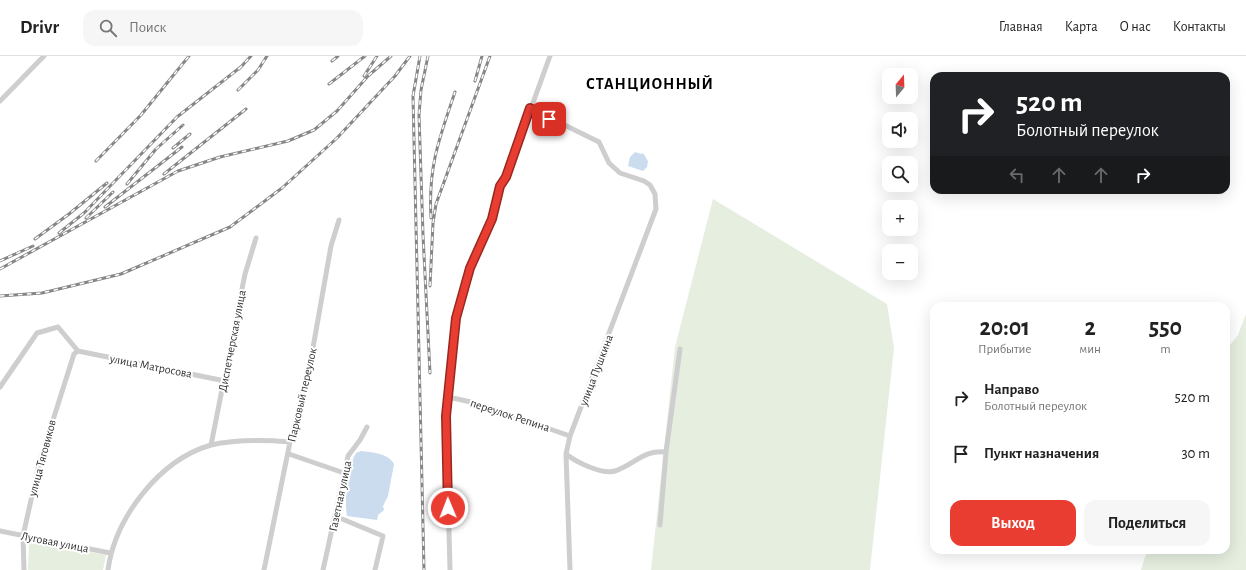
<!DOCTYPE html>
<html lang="ru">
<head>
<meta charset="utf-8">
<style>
  :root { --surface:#fff; --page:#f6f6f6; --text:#222; --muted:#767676; --line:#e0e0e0; --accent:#e93d32 }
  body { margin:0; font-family:"Alegreya Sans",sans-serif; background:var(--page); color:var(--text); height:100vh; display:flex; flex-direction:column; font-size:15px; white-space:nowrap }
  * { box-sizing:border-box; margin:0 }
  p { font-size:13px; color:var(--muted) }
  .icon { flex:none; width:22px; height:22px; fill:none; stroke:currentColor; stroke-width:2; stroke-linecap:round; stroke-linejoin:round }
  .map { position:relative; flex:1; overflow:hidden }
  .panel { position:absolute; left:930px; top:246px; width:300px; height:252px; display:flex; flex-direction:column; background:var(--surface); border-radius:12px; box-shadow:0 4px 16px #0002 }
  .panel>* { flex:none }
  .guide { position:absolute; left:930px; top:16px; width:300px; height:122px; border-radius:12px; box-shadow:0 4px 16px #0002; background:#202124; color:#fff; overflow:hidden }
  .needle { width:26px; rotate:19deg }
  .tools { position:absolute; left:882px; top:12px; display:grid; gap:8px }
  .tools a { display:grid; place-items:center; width:36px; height:36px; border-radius:8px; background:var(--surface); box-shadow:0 4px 16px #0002; font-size:20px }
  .pin { position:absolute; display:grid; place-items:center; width:34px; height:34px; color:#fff; margin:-17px; border-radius:8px; box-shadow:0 2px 6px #0006 }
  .me { position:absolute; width:44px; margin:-22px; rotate:359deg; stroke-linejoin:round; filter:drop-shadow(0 0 3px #0008) }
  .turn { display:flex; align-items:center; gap:14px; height:84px; padding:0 20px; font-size:18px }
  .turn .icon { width:52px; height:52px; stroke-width:2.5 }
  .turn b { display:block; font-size:28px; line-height:34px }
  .lanes { display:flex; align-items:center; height:38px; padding:0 20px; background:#0003; justify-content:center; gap:20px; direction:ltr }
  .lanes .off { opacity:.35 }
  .eta { display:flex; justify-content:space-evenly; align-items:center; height:68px; text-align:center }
  .eta b { font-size:24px; font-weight:700; line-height:28px }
  .button { display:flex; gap:8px; margin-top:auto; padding:8px 20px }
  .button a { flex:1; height:46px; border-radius:12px; background:var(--accent); color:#fff; font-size:16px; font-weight:700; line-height:46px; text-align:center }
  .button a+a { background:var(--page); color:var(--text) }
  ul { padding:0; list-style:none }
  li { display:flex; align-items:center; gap:12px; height:56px; padding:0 20px }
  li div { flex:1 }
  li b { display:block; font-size:15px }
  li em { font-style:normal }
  header { display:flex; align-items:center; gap:24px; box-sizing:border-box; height:56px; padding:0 20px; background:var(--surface); border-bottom:1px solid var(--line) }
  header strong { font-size:19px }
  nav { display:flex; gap:22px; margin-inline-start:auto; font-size:14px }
  .search { width:280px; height:36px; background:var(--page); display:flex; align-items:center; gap:10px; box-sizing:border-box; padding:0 14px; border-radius:12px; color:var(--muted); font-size:15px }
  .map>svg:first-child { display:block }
</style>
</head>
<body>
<header>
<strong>Drivr</strong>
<div class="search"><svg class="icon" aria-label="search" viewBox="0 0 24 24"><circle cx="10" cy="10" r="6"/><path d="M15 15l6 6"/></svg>Поиск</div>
<nav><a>Главная</a><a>Карта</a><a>О нас</a><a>Контакты</a></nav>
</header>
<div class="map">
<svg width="1246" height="514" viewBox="0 0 1246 514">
  <rect width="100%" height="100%" fill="#fff"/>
  <path fill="#e5eedf" d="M713,143l174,105 7,44 -24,222h-219l24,-223z
    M1246,258v256h-105l4,-13 4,-7h77v-190h2l2,-15 8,-10z
    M29,485l77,14 -3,15h-75z"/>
  <path fill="#cbdcee" d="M635,96l6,2 2,-1 5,8 -1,6 -4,4 -15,-5 2,-9z
    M361,395c10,1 27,2 33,13l-6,32 -5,10 1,4 -6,5 -1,5 -30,-4c-3,-14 1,-51 9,-63z"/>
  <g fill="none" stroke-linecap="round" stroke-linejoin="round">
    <path stroke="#cecece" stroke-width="5" d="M0,45l44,-45
      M530,52l69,34 10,21 11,10 24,8 6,4 5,9 1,15 -86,227 -4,18 4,116
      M78,295l147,30
      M0,331l37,-54 21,-6 20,24
      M448,341l23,5 99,34
      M211,389l34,-171 11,-36
      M289,398l55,19
      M566,398c10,8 36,21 49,17 19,-6 29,-22 51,-19
      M335,460l48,20 -8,34
      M660,469l6,-73 14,-103
      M0,475l110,22
      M24,514l-1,-34 16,-72 35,-110 4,-3
      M108,514c7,-52 51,-110 103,-125 26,-6 54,-5 79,-3
      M264,514l26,-128 21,-83 20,-113 8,-26
      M323,514l25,-114 12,-16 7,-13
      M450,514l-4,-154 10,-98 15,-50 21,-49 8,-34 6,-8 44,-121"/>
    <defs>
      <path id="rail" d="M420,0l-7,40 11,474
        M428,0l-7,34 -2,25 4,120 7,138
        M332,5l6,-5
        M239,13l12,-13
        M364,20l13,-20
        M475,25l7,-25
        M329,28l36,-28
        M238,34l20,-20 9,-14
        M173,92l17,-14
        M96,105l45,-46 48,-59
        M164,118l82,-65
        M127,128l29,-35 27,-24
        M105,151l77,-60
        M86,162l27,-26
        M431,162c-3,-51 8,-79 24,-126
        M59,177l25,-20 93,-96 65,-51
        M35,183l34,-25 38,-31
        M0,205l33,-15
        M0,213l178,-98 42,-14 68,-16 26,-11 23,-19 31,-35 23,-20
        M430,230l3,-63 3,-19 54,-148
        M0,240l42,-3 79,-19 109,-47 52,-39 55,-50 58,-62 15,-20"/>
    </defs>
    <use href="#rail" stroke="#868686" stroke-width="3"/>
    <use href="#rail" stroke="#fff" stroke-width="1.5" stroke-dasharray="4.5" stroke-linecap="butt"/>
  </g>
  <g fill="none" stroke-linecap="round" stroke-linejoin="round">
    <defs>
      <path id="route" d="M448,452l-2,-92 10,-98 14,-50 22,-49 8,-33 6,-9 24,-69 19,11"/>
    </defs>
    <use href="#route" stroke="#972820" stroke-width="10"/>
    <use href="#route" stroke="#e93d32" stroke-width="7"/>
  </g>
  <g text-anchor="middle" stroke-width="4" stroke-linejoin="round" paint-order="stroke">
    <g font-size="12" fill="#313131" stroke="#fff">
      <text transform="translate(232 285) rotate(-79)" y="4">Диспетчерская улица</text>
      <text transform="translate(151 310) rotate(11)" y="4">улица Матросова</text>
      <text transform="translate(596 314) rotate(-69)" y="4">улица Пушкина</text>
      <text transform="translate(302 339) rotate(-77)" y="4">Парковый переулок</text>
      <text transform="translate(510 359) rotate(18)" y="4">переулок Репина</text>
      <text transform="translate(42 402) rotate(-75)" y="4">улица Тяговиков</text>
      <text transform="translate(340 440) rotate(-78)" y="4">Газетная улица</text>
      <text transform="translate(55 486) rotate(11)" y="4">Луговая улица</text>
    </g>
    <g font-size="16" font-weight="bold" letter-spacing="1" fill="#000" stroke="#fff">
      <text x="650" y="33">СТАНЦИОННЫЙ</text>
    </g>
  </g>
</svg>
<div class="tools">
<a><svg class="needle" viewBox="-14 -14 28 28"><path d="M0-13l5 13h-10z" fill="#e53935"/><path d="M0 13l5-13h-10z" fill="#767676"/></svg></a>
<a><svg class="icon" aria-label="sound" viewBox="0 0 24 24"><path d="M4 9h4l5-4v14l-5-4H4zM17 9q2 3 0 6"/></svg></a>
<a><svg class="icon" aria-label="search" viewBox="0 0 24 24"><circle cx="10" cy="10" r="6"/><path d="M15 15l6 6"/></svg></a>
<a>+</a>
<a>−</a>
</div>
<div class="pin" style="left:549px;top:63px;background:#d93025"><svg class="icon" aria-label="arrive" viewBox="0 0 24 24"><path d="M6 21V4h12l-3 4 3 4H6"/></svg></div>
<svg class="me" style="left:448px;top:452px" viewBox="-20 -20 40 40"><circle r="17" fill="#e93d32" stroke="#fff" stroke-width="3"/><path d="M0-11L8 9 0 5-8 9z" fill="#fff"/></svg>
<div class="guide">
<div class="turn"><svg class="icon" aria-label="right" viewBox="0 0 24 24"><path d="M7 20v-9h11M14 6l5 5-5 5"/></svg><div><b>520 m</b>Болотный переулок</div></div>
<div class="lanes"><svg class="icon off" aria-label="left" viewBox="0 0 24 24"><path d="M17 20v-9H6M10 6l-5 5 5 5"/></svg><svg class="icon off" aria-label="ahead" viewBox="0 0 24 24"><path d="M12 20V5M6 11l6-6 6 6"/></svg><svg class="icon off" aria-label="ahead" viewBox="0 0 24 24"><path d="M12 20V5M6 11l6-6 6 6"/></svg><svg class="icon" aria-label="right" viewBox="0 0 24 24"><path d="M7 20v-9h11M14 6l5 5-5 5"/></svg></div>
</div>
<section class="panel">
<div class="eta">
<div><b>20:01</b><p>Прибытие</p></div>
<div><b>2</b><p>мин</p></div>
<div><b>550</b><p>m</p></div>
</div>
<ul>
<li><svg class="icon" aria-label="right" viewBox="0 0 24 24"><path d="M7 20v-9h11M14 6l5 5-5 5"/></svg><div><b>Направо</b><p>Болотный переулок</p></div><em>520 m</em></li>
<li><svg class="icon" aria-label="arrive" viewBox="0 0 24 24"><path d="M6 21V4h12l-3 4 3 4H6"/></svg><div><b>Пункт назначения</b></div><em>30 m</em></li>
</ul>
<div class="button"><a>Выход</a><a>Поделиться</a></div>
</section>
</div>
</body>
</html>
